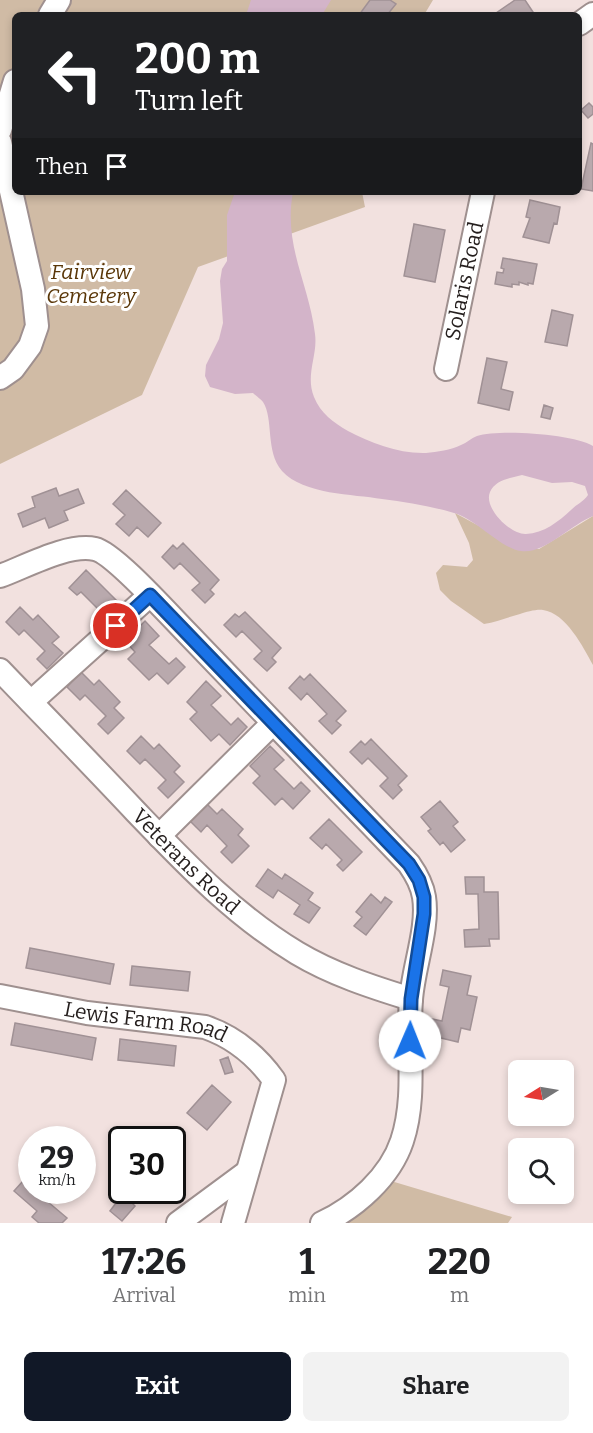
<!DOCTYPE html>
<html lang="en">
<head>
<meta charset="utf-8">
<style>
  :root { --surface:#fff; --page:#f2f2f2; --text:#202124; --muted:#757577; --accent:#111827 }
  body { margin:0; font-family:Bitter,serif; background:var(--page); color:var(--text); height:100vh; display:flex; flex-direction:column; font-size:22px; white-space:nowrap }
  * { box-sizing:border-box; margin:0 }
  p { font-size:20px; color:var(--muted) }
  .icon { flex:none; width:33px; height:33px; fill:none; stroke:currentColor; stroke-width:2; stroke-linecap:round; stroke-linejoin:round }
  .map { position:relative; height:1223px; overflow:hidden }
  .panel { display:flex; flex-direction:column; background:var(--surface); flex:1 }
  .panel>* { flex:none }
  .banner { position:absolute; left:12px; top:12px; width:570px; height:183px; border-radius:9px; box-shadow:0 3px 9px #0003; background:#202124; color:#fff; overflow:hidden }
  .needle { width:39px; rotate:259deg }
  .tools { position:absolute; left:508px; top:1060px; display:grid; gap:12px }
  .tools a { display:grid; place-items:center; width:66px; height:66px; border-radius:9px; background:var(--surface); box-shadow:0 3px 9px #0003; font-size:30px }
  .speed { position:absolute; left:18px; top:1126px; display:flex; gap:12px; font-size:30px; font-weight:700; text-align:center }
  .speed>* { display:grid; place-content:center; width:78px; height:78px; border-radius:50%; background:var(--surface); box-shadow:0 3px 9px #0003; line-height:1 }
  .speed small { font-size:15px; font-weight:400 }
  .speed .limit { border:3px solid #111; border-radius:9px; background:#fff; color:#111 }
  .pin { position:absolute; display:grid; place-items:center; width:51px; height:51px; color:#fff; margin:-26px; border:3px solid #fff; border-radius:50%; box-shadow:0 2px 6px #0007 }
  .me { position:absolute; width:66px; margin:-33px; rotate:1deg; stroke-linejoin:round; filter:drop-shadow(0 0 4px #0008) }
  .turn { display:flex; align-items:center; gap:21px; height:126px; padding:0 24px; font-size:27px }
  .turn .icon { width:78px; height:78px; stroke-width:2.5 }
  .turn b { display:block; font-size:42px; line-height:51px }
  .then { display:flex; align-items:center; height:57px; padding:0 24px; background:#0003; gap:12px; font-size:22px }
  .eta { display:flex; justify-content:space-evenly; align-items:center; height:102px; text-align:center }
  .eta b { font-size:36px; font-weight:700; line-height:42px }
  .primary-button { display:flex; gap:12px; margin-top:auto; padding:12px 24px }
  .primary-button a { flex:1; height:69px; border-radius:9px; background:var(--accent); color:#fff; font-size:24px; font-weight:700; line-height:69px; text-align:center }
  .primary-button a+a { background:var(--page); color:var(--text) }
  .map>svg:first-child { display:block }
</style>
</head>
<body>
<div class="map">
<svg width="593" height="1223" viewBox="0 0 593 1223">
  <rect width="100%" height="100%" fill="#f2e1df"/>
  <path fill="#d0bba5" d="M0,0h433l-9,15h-409v177h347l3,15 -167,60 -56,128 -142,69z
    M455,513l26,14 23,16 35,6 54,-33v149c-10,-18 -27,-52 -50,-55 -6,-1 -17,2 -23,4 -12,3 -23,8 -36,10l-33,-23 -11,-11 -4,-17 7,-8 24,2 6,-7 -4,-17z
    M381,1178l131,39 -4,6h-186z"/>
  <path fill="#d3b4c9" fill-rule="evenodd" d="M251,0h80l-9,15h-76z
    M235,192h58c-10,54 16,91 22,142 3,21 -10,41 -1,63 7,17 19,25 34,34 23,12 51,23 78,22 11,-1 25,-3 35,-8 6,-2 10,-7 16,-9 22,-7 97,-2 116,10v70c-21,8 -50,39 -72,35 -21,-3 -45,-32 -67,-38 -23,-7 -49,-11 -72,-14 -29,-5 -78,-4 -100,-28 -17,-20 -8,-52 -19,-69 -2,-3 -8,-7 -10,-9l-18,1 -25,-7 -5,-11 1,-11 13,-26 4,-16 -3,-42 2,-12 5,-8v-46zM522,475l30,8 20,-1 13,4 3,9c-5,7 -11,9 -17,15 -13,12 -27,23 -45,24 -15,1 -43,-26 -36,-42 5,-12 20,-14 32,-17z"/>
  <path fill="#b9a9ad" stroke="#a09195" stroke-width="1.5" d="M370,0h20l6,4 -9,11h-28z
    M515,0h10l10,15h-37l-2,-2z
    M589,103l4,4v7l-5,4 -7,-8z
    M591,143l2,1v47l-12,-2z
    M530,200l30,7 -3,17 -3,-1 -5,20 -26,-6 7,-19 -4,-1z
    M414,224l31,6 -10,52 -31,-6z
    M503,258l34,6 -4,20 -5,-1v2l-9,-3v3l-7,-1v3l-17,-3 2,-12 6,1 1,-4 -3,-1z
    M552,310l21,5 -6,31 -22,-4z
    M487,358l20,4 -6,27 12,3 -4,18 -31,-7z
    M544,405l9,3 -3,11 -9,-2z
    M56,488l3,8 19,-7 6,14 -20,8 4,9 -19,8 -4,-10 -22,9 -5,-13 17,-7 -3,-10z
    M126,490l35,33 -13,14 -11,-10 -8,9 -13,-12 9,-9 -12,-11z
    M183,543l36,37 -9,10 4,4 -9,9 -13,-13 8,-7 -20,-20 -6,6 -12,-12 11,-12 4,4z
    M86,570l34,34 -17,18 -5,-5 4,-4 -21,-21 -4,3 -8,-7z
    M20,607l13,13 5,-5 21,22 -7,6 11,10 -16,16 -10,-10 8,-8 -21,-21 -5,5 -13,-13z
    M245,612l36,36 -9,10 4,4 -9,9 -13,-12 8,-8 -20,-20 -6,6 -12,-12 11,-11 4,3z
    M145,621l14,15 -10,9 20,19 7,-6 9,9 -17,17 -11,-11 -8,7 -21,-21 7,-7 -10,-11z
    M81,672l13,13 5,-5 21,22 -6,6 10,10 -16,16 -10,-10 8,-8 -21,-21 -5,5 -13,-13z
    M310,674l36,37 -10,10 5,4 -9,9 -13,-13 8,-7 -20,-21 -6,7 -12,-12 11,-12 4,4z
    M206,681l15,15 -10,9 20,20 7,-7 9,9 -17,18 -11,-11 -8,7 -21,-22 7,-7 -10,-10z
    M141,736l13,13 5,-5 21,22 -6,6 10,10 -16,16 -10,-10 8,-8 -21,-21 -5,5 -13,-13z
    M371,739l36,37 -9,9 4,5 -9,9 -13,-13 8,-8 -20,-20 -6,6 -12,-12 11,-11 4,4z
    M270,746l14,14 -10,9 20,20 7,-7 9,9 -17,18 -11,-11 -7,7 -22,-22 7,-7 -10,-10z
    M440,801l18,21 -5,4 12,14 -14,12 -8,-10 -3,3 -12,-14 3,-2 -10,-12z
    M205,802l12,12 5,-5 21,20 -5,6 11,11 -17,17 -11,-11 6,-6 -20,-21 -6,7 -13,-13z
    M329,819l33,33 -19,19 -6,-6 5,-5 -16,-16 -4,5 -12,-11z
    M268,869l14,10 3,-5 28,19 -5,7 12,8 -11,15 -15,-9 6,-9 -22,-15 -5,8 -17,-12z
    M465,877h19v15h14l1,47h-10l1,7 -25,1 -1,-17 15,-1 -1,-35h-12z
    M371,894l10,9 4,-6 7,5 -26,33 -12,-9 8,-9 -6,-5z
    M30,948l84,16 -4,20 -84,-16z
    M132,966l58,6 -2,19 -58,-6z
    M443,970l28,6 -4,19 10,2 -7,33 -9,-2 -3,14 -30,-7 4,-16 10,2 7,-34 -9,-2z
    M15,1023l81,15 -4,22 -81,-15z
    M120,1039l56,7 -2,20 -56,-6z
    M228,1057l5,15 -8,2 -5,-14z
    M212,1085l19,17 -24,28 -20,-17z
    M23,1181l9,7v3h3l32,27 -5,5h-23l-7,-6 5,-6 -23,-20z
    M117,1190l7,6 3,-3 9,7 -3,4 2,2 -13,15 -12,-10 6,-8 -6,-5z"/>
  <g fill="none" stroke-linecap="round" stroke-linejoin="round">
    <defs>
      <g id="minor">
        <path d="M50,15l9,-15"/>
        <path d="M579,24l14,-10"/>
        <path d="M0,130l15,-49"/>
        <path d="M0,142l33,147 4,37 -7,20 -17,23 -13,9"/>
        <path id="s1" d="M446,369l37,-177"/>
        <path d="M0,576c25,-9 68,-33 95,-27 19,4 76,68 93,85 74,77 147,153 221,230 7,10 13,20 15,33 5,31 -11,71 -13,103 -4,46 6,96 -9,141 -12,36 -46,66 -80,82"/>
        <path id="s2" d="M0,670c45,47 91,94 136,142 50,52 98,103 161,141 35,21 75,34 114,46"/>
        <path d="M31,702l119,-107"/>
        <path d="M159,836l114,-113"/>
        <path id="s3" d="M0,996l87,17 118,14c29,10 51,28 69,53l-41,143"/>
        <path d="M178,1223l69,-51"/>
      </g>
    </defs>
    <use href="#minor" stroke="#9f908f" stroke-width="26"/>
    <use href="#minor" stroke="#fff" stroke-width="22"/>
  </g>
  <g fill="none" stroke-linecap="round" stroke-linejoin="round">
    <defs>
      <path id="route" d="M116,626l34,-31 259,269 10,16 5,17v17l-13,85 -1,42"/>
    </defs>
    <use href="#route" stroke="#114b97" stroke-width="15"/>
    <use href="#route" stroke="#1a73e8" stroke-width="10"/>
  </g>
  <g text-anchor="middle" stroke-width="6" stroke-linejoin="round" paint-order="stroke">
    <g font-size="21" font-style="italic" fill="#5a3709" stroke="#fff">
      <text x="91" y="279">Fairview<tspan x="91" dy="24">Cemetery</tspan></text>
    </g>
    <g font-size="21" fill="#241e1d" stroke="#fff">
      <text dy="7" stroke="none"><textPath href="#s1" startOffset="90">Solaris Road</textPath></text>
      <text dy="7" stroke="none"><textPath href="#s2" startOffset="267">Veterans Road</textPath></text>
      <text dy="7" stroke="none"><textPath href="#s3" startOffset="148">Lewis Farm Road</textPath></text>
    </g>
  </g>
</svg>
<div class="tools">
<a><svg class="needle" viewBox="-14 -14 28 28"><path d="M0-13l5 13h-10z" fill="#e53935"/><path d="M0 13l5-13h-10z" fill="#757577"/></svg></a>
<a><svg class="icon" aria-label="search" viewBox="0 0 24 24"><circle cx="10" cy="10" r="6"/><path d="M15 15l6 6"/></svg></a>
</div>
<div class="speed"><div>29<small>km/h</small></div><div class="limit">30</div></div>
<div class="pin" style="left:116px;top:626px;background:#d93025"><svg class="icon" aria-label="arrive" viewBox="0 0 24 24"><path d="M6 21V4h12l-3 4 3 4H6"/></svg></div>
<svg class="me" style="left:410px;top:1041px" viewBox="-20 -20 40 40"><circle r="19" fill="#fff"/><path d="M0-13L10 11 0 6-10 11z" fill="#1a73e8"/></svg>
<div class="banner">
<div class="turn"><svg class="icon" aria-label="left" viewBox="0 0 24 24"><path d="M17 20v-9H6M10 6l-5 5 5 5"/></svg><div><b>200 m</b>Turn left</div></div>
<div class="then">Then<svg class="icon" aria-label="arrive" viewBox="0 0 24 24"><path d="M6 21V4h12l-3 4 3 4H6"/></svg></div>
</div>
</div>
<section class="panel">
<div class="eta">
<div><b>17:26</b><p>Arrival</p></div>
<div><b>1</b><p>min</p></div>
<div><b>220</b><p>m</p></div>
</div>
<div class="primary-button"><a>Exit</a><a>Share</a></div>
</section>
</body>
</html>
